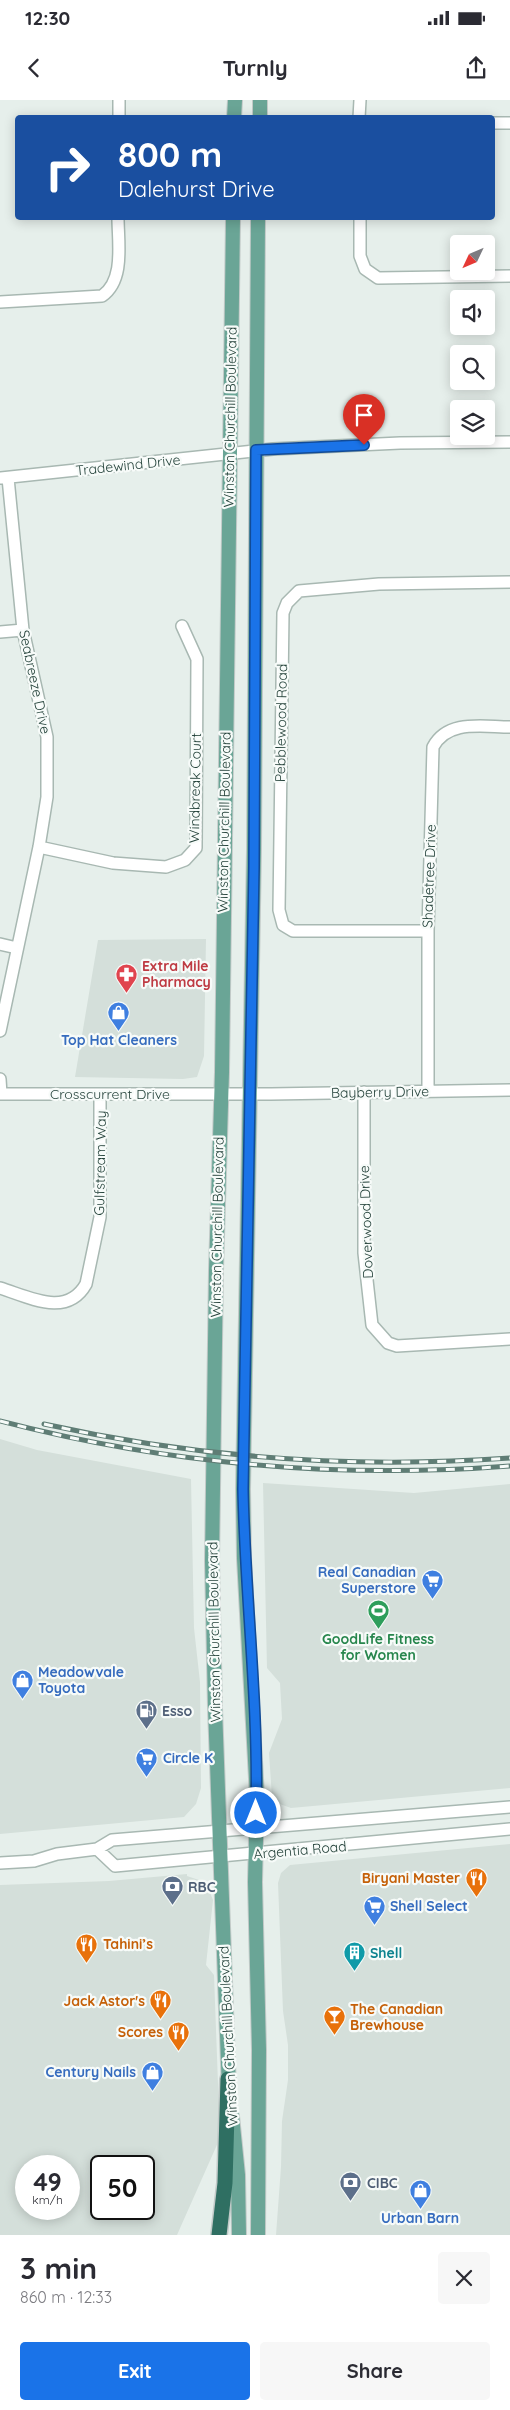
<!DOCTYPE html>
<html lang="en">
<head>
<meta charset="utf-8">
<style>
  :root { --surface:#fff; --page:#f7f7f7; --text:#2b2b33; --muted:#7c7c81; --accent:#1a73e8 }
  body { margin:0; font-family:Quicksand,sans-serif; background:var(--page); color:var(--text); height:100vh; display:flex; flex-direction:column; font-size:19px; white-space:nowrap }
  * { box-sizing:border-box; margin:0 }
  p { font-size:16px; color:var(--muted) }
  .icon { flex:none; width:28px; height:28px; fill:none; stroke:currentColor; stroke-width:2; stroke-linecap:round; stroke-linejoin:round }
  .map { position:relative; height:2135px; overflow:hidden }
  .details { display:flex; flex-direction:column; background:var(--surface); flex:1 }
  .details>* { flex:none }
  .top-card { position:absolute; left:15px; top:15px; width:480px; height:105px; border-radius:5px; box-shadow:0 2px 12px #0003; background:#1a4fa0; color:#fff; overflow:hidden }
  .needle { width:32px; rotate:226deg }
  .tools { position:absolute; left:450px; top:135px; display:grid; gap:10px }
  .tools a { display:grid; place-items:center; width:45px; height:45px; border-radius:5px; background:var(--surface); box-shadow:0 2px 12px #0003; font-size:25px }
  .speed { position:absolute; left:15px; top:2055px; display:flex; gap:10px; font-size:25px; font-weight:700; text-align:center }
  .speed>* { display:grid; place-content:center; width:65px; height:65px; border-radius:50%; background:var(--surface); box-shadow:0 2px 12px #0003; line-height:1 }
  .speed small { font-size:12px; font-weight:400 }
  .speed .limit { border:2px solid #111; border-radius:8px; background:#fff; color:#111 }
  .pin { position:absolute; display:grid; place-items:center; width:42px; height:42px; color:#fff; margin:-51px -21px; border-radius:50% 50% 50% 0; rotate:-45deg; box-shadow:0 0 5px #0007 }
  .pin .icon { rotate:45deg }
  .me { position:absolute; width:55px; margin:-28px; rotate:0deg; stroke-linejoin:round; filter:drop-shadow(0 0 4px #0008) }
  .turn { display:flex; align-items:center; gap:18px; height:105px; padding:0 20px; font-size:22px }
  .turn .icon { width:65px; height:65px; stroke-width:2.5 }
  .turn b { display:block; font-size:35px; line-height:42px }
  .round { display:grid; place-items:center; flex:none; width:52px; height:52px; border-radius:5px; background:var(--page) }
  .summary { display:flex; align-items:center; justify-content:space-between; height:85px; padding:0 20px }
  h1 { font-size:30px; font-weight:700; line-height:38px }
  .cta { display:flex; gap:10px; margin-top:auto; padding:10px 20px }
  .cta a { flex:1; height:58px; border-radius:5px; background:var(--accent); color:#fff; font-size:20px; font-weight:700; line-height:58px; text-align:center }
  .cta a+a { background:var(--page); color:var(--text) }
  .status { display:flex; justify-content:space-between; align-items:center; height:35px; padding:0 25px; background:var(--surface); direction:ltr }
  .status svg { height:14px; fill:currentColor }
  header { display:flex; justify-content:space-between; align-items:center; height:65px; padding:0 20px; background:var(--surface); font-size:22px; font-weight:700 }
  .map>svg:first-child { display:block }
</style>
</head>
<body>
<div class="status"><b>12:30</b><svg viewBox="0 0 49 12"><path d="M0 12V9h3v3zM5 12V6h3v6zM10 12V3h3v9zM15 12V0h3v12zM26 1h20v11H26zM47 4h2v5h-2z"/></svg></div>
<header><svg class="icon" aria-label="back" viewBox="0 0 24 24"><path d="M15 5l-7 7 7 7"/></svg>Turnly<svg class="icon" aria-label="share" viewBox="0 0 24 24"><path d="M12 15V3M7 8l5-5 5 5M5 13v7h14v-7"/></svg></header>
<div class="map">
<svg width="510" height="2135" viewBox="0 0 510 2135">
  <rect width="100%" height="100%" fill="#e6efeb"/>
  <path fill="#d4dfda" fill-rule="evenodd" d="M206,839l-2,117 -7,21 -14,2 -108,-2 23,-137z
    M0,1339l37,11 154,29 3,149 6,54 1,106 -5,16 -12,13 -184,17z
    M263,1383l151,10 96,-9v304l-219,20 -17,-6 -2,-5 -3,-44 13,-34 -2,-36 -13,-15z
    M510,1744v391h-234l5,-68 1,-46 6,-41v-35l-5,-34 -5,-128 3,-10 9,-8z
    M187,1774v2l15,5 6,7 5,12 -7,65 8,10 6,163 -43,97h-177v-350l109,-4zM26,2066h43v43h-43zM101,2066h43v43h-43z"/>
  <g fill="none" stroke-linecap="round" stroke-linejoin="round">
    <defs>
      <path id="minor" d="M119,18v-18
        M359,18l1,-18
        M492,23h18
        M360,118v38l5,13 13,9 132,-2
        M0,202l102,-6c23,-16 16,-53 16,-78
        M1,378l272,-29 127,-6 110,-1
        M0,532l23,-2
        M39,747l74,16 53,4 19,-7 11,-12 1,-189 -15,-33
        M428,831h-135l-10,-6 -4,-15 4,-297 4,-10 12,-12 80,-7 131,-2
        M0,844l17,4
        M0,931l39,-184 8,-50v-60l-24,-107 -15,-152
        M0,979l1,15
        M428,991v-160l5,-184c15,-28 50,-20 77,-20
        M364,992v161l8,72 16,18 9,3 113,-7
        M0,994h271l239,-4
        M0,1188c29,9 67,30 86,-4l14,-67v-123
        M97,1749l18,17 395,-37
        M0,1763l34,-2 23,-7 40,-5 15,-9 398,-33"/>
      <path id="major" d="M234,18l1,-18
        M260,18v-18
        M229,1990l-14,-382 -3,-147 4,-291 6,-198 11,-854
        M232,2016l6,59 1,60
        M258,2135l1,-185 -4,-168 2,-85 -13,-239 -1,-69 11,-640 4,-631"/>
      <path id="highway" d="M219,2135l6,-52 3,-104"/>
    </defs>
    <use href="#minor" stroke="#a8b8b2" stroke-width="14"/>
    <use href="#major" stroke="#c2cac8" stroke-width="16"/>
    <use href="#highway" stroke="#c2cac8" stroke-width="18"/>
    <use href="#minor" stroke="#fff" stroke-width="11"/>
    <use href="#major" stroke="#6aa596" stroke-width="14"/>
    <use href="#highway" stroke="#2f6f62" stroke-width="15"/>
    <defs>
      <path id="rail" d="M0,1321c166,43 339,58 510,45
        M44,1324c153,34 309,45 466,34"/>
    </defs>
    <use href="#rail" stroke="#5f7d75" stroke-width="5"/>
    <use href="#rail" stroke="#f7fbf9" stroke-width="3" stroke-dasharray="9" stroke-linecap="butt"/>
  </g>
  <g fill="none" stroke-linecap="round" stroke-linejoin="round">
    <defs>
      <path id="route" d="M256,1713c3,-108 -11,-216 -13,-324l11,-622 2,-417 108,-5"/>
    </defs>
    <use href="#route" stroke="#114b97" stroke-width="12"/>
    <use href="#route" stroke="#1a73e8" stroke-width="9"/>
  </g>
  <defs>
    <symbol id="pharmacy-pin" viewBox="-11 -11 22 30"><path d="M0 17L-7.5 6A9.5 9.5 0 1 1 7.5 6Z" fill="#e0444e" stroke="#f7fbf9"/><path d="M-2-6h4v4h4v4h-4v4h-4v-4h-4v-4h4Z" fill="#fff"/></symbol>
    <symbol id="shop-pin" viewBox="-11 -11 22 30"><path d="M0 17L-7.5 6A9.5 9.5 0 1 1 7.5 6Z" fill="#3f7fe0" stroke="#f7fbf9"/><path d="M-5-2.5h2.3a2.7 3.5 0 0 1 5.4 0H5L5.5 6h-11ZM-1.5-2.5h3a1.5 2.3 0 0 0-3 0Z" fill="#fff"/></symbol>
    <symbol id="supermarket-pin" viewBox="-11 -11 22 30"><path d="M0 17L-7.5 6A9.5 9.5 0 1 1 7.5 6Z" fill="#3f7fe0" stroke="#f7fbf9"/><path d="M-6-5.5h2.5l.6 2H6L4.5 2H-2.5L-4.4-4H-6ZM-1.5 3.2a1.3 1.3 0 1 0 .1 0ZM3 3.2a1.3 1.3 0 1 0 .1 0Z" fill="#fff"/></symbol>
    <symbol id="stadium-pin" viewBox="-11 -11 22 30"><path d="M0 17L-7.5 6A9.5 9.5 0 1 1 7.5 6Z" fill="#2e9e5b" stroke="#f7fbf9"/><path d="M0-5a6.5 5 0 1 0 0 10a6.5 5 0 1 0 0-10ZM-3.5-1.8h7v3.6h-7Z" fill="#fff"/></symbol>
    <symbol id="fuel-pin" viewBox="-11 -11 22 30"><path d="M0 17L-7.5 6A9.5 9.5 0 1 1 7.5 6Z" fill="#5c6f8a" stroke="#f7fbf9"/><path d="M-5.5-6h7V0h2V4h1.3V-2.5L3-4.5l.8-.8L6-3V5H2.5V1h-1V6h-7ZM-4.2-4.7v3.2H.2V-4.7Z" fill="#fff"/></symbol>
    <symbol id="restaurant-pin" viewBox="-11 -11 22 30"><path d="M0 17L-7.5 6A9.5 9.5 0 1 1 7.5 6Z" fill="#e8710a" stroke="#f7fbf9"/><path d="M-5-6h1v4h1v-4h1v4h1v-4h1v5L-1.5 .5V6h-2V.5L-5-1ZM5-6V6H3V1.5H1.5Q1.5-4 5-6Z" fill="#fff"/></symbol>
    <symbol id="bank-pin" viewBox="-11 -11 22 30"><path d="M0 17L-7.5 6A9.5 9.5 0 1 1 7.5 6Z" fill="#5c6f8a" stroke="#f7fbf9"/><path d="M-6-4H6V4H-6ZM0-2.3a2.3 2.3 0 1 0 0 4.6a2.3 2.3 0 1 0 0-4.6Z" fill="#fff"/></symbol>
    <symbol id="building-pin" viewBox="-11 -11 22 30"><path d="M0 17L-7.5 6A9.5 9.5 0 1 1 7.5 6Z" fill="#0f9aa8" stroke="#f7fbf9"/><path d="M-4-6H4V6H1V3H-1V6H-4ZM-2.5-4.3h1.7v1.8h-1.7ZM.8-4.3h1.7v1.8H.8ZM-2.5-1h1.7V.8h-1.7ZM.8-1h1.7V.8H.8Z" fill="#fff"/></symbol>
    <symbol id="bar-pin" viewBox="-11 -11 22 30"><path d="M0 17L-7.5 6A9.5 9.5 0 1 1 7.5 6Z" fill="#e8710a" stroke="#f7fbf9"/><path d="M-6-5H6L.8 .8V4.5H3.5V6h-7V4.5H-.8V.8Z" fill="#fff"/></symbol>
  </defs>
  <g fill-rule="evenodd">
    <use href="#pharmacy-pin" x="114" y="862" width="25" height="34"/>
    <use href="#shop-pin" x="106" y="900" width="25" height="34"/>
    <use href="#supermarket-pin" x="420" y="1468" width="25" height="34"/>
    <use href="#stadium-pin" x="366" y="1498" width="25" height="34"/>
    <use href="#shop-pin" x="10" y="1568" width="25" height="34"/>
    <use href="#fuel-pin" x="134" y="1598" width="25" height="34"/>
    <use href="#supermarket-pin" x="134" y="1646" width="25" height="34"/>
    <use href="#restaurant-pin" x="464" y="1766" width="25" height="34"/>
    <use href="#bank-pin" x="160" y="1774" width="25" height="34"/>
    <use href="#supermarket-pin" x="362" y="1794" width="25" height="34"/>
    <use href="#restaurant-pin" x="74" y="1832" width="25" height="34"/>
    <use href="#building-pin" x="342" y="1840" width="25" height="34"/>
    <use href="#restaurant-pin" x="148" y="1888" width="25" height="34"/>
    <use href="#bar-pin" x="322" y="1904" width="25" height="34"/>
    <use href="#restaurant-pin" x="166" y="1920" width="25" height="34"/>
    <use href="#shop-pin" x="140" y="1960" width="25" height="34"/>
    <use href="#bank-pin" x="338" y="2070" width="25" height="34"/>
    <use href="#shop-pin" x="408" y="2078" width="25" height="34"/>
  </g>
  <g text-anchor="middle" stroke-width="4.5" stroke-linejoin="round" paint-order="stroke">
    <g font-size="14" fill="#24423a" stroke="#f7fbf9">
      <text transform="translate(230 317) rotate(-89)" y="5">Winston Churchill Boulevard</text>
      <text transform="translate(128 365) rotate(-6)" y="5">Tradewind Drive</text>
      <text transform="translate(35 582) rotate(78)" y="5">Seabreeze Drive</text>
      <text transform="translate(281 623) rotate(-89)" y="5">Pebblewood Road</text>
      <text transform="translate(195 688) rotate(-89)" y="5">Windbreak Court</text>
      <text transform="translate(224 722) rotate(-89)" y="5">Winston Churchill Boulevard</text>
      <text transform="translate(429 776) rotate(-88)" y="5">Shadetree Drive</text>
      <text transform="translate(380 992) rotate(-1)" y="5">Bayberry Drive</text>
      <text x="110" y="999">Crosscurrent Drive</text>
      <text transform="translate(100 1063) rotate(-89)" y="5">Gulfstream Way</text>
      <text transform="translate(366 1122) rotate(-92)" y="5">Doverwood Drive</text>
      <text transform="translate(217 1127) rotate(-89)" y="5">Winston Churchill Boulevard</text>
      <text transform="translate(214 1532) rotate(-91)" y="5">Winston Churchill Boulevard</text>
      <text transform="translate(300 1750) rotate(-5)" y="5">Argentia Road</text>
      <text transform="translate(228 1936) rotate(-93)" y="5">Winston Churchill Boulevard</text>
    </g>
    <g font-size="14" font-weight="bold" fill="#be3a42" stroke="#f7fbf9" text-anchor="start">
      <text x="142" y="871">Extra Mile<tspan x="142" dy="16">Pharmacy</tspan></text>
    </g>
    <g font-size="14" font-weight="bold" fill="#366cbe" stroke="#f7fbf9" text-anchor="start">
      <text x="119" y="945" text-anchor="middle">Top Hat Cleaners</text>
      <text x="416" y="1477" text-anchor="end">Real Canadian<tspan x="416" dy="16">Superstore</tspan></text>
      <text x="38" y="1577">Meadowvale<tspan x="38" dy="16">Toyota</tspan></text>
      <text x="163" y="1663">Circle K</text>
      <text x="390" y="1811">Shell Select</text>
      <text x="136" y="1977" text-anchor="end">Century Nails</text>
      <text x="420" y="2123" text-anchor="middle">Urban Barn</text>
    </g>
    <g font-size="14" font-weight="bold" fill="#27864d" stroke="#f7fbf9">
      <text x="378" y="1544">GoodLife Fitness<tspan x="378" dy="16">for Women</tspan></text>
    </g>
    <g font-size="14" font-weight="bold" fill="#4e5e75" stroke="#f7fbf9" text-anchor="start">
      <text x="162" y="1616">Esso</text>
      <text x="188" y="1792">RBC</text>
      <text x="367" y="2088">CIBC</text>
    </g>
    <g font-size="14" font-weight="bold" fill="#c56008" stroke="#f7fbf9" text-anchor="end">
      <text x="460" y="1783">Biryani Master</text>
      <text x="103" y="1849" text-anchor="start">Tahini’s</text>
      <text x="145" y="1906">Jack Astor's</text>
      <text x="350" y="1914" text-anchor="start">The Canadian<tspan x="350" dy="16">Brewhouse</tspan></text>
      <text x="163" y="1937">Scores</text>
    </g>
    <g font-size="14" font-weight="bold" fill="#0d838f" stroke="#f7fbf9" text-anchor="start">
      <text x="370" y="1858">Shell</text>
    </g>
  </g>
</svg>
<div class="tools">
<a><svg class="needle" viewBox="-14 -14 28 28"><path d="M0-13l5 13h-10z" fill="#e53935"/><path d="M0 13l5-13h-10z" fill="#7c7c81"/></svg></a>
<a><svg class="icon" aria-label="sound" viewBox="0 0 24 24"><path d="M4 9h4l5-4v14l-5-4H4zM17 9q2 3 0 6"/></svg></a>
<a><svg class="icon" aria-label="search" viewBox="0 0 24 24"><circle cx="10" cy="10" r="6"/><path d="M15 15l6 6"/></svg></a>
<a><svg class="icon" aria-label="layers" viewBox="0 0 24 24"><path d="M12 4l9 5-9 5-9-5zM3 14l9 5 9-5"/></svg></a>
</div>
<div class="speed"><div>49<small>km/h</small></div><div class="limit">50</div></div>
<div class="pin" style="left:364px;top:345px;background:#d93025"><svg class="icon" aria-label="arrive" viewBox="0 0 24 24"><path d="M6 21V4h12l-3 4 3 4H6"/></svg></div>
<svg class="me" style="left:256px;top:1713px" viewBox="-20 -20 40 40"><circle r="17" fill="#1a73e8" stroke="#fff" stroke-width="3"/><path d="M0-11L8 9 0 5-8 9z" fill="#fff"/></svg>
<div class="top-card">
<div class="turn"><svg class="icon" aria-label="right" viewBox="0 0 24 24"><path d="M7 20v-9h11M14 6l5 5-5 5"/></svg><div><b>800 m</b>Dalehurst Drive</div></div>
</div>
</div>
<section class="details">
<div class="summary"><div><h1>3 min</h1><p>860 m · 12:33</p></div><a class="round"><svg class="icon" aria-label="close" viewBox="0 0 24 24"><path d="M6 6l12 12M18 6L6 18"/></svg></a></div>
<div class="cta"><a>Exit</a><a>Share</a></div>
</section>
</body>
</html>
